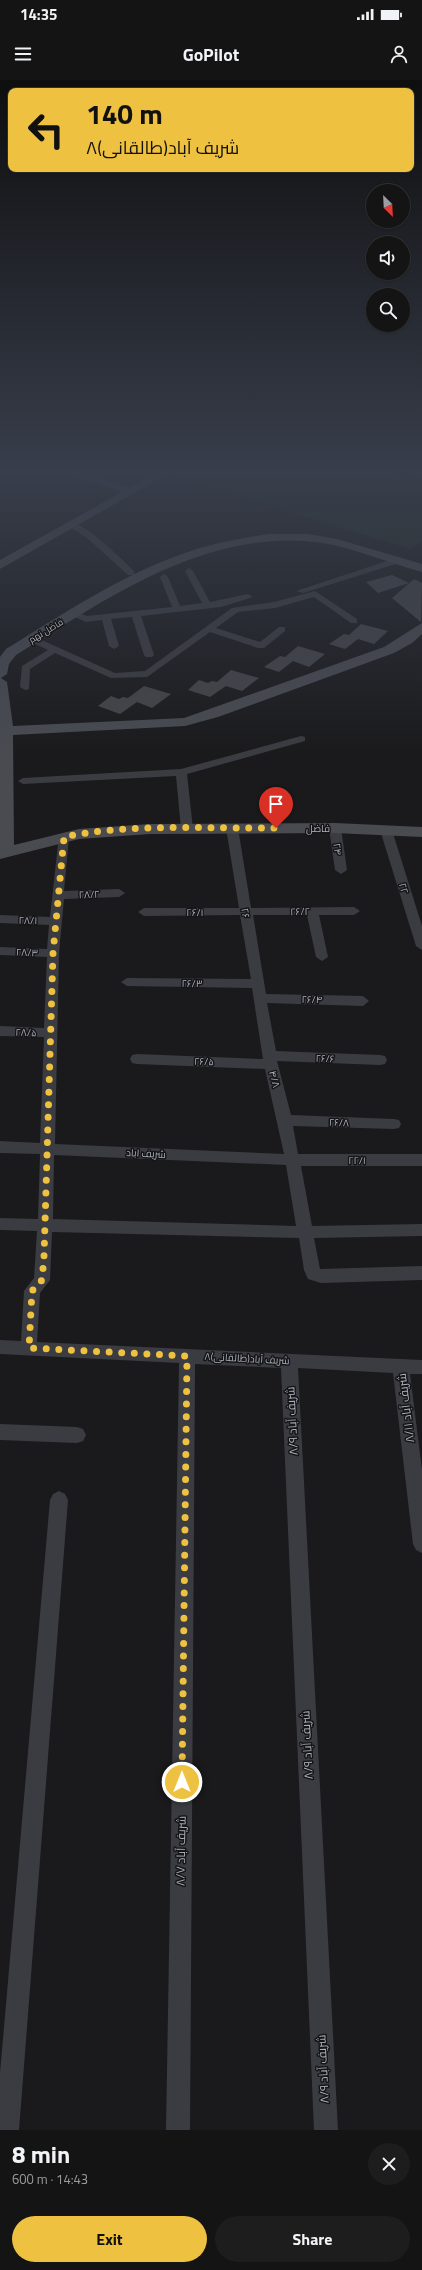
<!DOCTYPE html>
<html lang="en">
<head>
<meta charset="utf-8">
<style>
  :root { --surface:#141415; --page:#1d1d1e; --text:#f1f3f6; --muted:#9d9ea0; --line:#333334; --accent:#eec140 }
  body { margin:0; font-family:"Titillium Web",Cairo,sans-serif; background:var(--page); color:var(--text); height:100vh; display:flex; flex-direction:column; font-size:15px; white-space:nowrap }
  * { box-sizing:border-box; margin:0 }
  p { font-size:13px; color:var(--muted) }
  .icon { flex:none; width:22px; height:22px; fill:none; stroke:currentColor; stroke-width:2; stroke-linecap:round; stroke-linejoin:round }
  .map { position:relative; height:2050px; overflow:hidden }
  .panel { display:flex; flex-direction:column; background:var(--surface); flex:1 }
  .panel>* { flex:none }
  .hud { position:absolute; left:8px; top:8px; width:406px; height:84px; border-radius:8px; box-shadow:0 1px 3px #0004,0 0 0 1px var(--line); background:#eec140; color:#111; overflow:hidden }
  .needle { width:26px; rotate:156deg }
  .tools { position:absolute; left:366px; top:104px; display:grid; gap:8px }
  .tools a { display:grid; place-items:center; width:44px; height:44px; border-radius:50%; background:var(--surface); box-shadow:0 1px 3px #0004,0 0 0 1px var(--line); font-size:20px }
  .pin { position:absolute; display:grid; place-items:center; width:34px; height:34px; color:#fff; margin:-41px -17px; border-radius:50% 50% 50% 0; rotate:-45deg; box-shadow:0 0 4px #0007 }
  .pin .icon { rotate:45deg }
  .me { position:absolute; width:44px; margin:-22px; rotate:0deg; stroke-linejoin:round; filter:drop-shadow(0 0 3px #0008) }
  .turn { display:flex; align-items:center; gap:14px; height:84px; padding:0 12px; font-size:18px }
  .turn .icon { width:52px; height:52px; stroke-width:2.5 }
  .turn b { display:block; font-size:28px; line-height:34px }
  .round { display:grid; place-items:center; flex:none; width:42px; height:42px; border-radius:21px; background:var(--page) }
  .summary { display:flex; align-items:center; justify-content:space-between; height:68px; padding:0 12px }
  h1 { font-size:24px; font-weight:700; line-height:30px }
  .primary-button { display:flex; gap:8px; margin-top:auto; padding:8px 12px }
  .primary-button a { flex:1; height:46px; border-radius:24px; background:var(--accent); color:#111; font-size:16px; font-weight:700; line-height:46px; text-align:center }
  .primary-button a+a { background:var(--page); color:var(--text) }
  .status { display:flex; justify-content:space-between; align-items:center; height:28px; padding:0 20px; background:var(--surface); direction:ltr }
  .status svg { height:11px; fill:currentColor }
  header { display:flex; justify-content:space-between; align-items:center; height:52px; padding:0 12px; background:var(--surface); font-size:18px; font-weight:700 }
  .map>svg:first-child { display:block }
</style>
</head>
<body>
<div class="status"><b>14:35</b><svg viewBox="0 0 49 12"><path d="M0 12V9h3v3zM5 12V6h3v6zM10 12V3h3v9zM15 12V0h3v12zM26 1h20v11H26zM47 4h2v5h-2z"/></svg></div>
<header><svg class="icon" aria-label="menu" viewBox="0 0 24 24"><path d="M4 6h16M4 12h16M4 18h16"/></svg>GoPilot<svg class="icon" aria-label="person" viewBox="0 0 24 24"><circle cx="12" cy="8" r="4"/><path d="M4 21q1-7 8-7t8 7"/></svg></header>
<div class="map">
<svg width="422" height="2050" viewBox="0 0 422 2050">
  <rect width="100%" height="100%" fill="#1a1a1c"/>
  <path fill="#222b24" d="M187,390h193l42,11v61l-11,7 -238,-72z"/>
  <path fill="#444549" d="M392,495l17,8 -31,10 -12,-11z
    M414,499l8,4 -1,39 -29,-24z
    M361,544l27,7 -14,13 -16,-5 -13,10 -16,-5 15,-10 5,1z
    M298,566l27,8 -16,13 -16,-6 -14,11 -15,-5 16,-11 5,1z
    M231,590l28,8 -17,13 -16,-5 -16,11 -22,-7 11,-10 9,3 4,-2 5,1z
    M144,606l27,8 -19,14 -15,-6 -17,12 -22,-8 13,-10 8,3 4,-2 5,1z"/>
  <g fill="none" stroke-linecap="round" stroke-linejoin="round">
    <path fill="#3b3c41" fill-rule="evenodd" d="M69,443c15,-3 54,38 65,48v4h-6l-42,-38 -17,-10z
      M399,477l4,3 -1,2 -99,31 -7,-2z
      M189,488l4,3 17,31 38,-8 5,3 -32,10 -80,9 13,39 -2,2h-6l-2,-2 -12,-38 -21,2 8,27 -5,3 -5,-3 -7,-26 -16,2 -18,-8 5,-3 14,5 85,-9 -12,-30 4,-3 4,3 12,29 22,-3 -17,-32z
      M315,511l42,28v4h-6l-37,-26 -39,11 -37,4 -22,16 44,14 19,-15h6v4l-21,17h-6l-48,-16 -63,45 -36,1 -56,-25 -25,16 -1,20 -4,1 -5,-3 2,-21 26,-16 -19,-9v-4h6l80,36 30,-2 87,-63 42,-6z
      M301,656l4,1v4l-118,33 6,55 -6,3 -6,-3 -5,-53 -153,8 -5,-3 5,-3 158,-9z
      M232,745l6,3 13,80 103,-1 6,4 -6,4h-35l9,42 -6,4 -6,-4 -9,-42h-54l13,79 97,2 6,5 -6,5 -96,-3 9,48 104,4 5,1 2,4 -2,4 -5,1 -103,-4 14,54 103,4 5,1 2,4 -2,4 -5,1 -101,-3 5,28h124v12h-121l11,60 110,-2v12l-108,2 6,31 102,-3v14l-101,3 -13,-4 -4,-9 -5,-32 -247,-6 -2,48 -10,13 -3,49 385,18v14h-12l12,96v83l-6,-3 -3,-6 -20,-171 -95,-5 40,762h-24l-33,-762 -86,-4 -5,766h-24l13,-767 -179,-9v-14l21,1 3,-50 10,-13 3,-47 -37,-1v-12l38,1 2,-65 -40,-1v-12l40,2 4,-106 -44,-1v-10l44,2 3,-71 -47,-2v-8l47,2 2,-24 -49,-2v-8l50,2 9,-82h8l2,2 -5,54 55,-2 6,4 -6,4 -55,2 -5,54 -4,191 229,10 -19,-85 -128,-5 -5,-1 -2,-4 2,-4 5,-1 126,5 -11,-71 -125,-2 -6,-4 6,-4 124,1 -11,-64 -96,1 -6,-4 6,-4h95l-13,-80zM54,1075l232,10 10,61 -243,-7z
      M335,745l6,3 6,42 -6,4 -6,-4 -6,-42z
      M386,747l6,3 30,96v24l-6,-4 -36,-116z
      M0,1344l77,3 6,2 3,6 -3,6 -6,2 -77,-3z
      M59,1411l6,3 3,6 -49,630h-19v-57l50,-573 3,-6z"/>
    <path fill="#494b51" fill-rule="evenodd" d="M58,390h16l56,17 32,-17h13l-175,99v-9l122,-68 -62,-20z
      M401,390l21,1v6l-20,-5z
      M268,454h40l29,5 85,25v8c-33,-9 -65,-23 -99,-29 -114,-17 -216,55 -307,112l-7,9 -2,10 -6,4 6,4 6,44 171,-8 200,-71 38,-24v11l-10,9 -18,10 -176,64 -33,9 -172,9 1,110 65,-16 71,-5 185,-1 87,4v10l-87,-4 -185,1 -71,5 -79,20v-202l6,-8c57,-35 115,-74 179,-96 27,-10 54,-14 83,-19z"/>
  </g>
  <linearGradient id="sky" x2="0" y2="1"><stop stop-color="#0e0e0f"/><stop offset="0.58" stop-color="#383e4b"/><stop offset="1" stop-color="#383e4b" stop-opacity="0"/></linearGradient>
  <rect width="422" height="676" fill="url(#sky)"/>
  <g fill="none" stroke-linecap="round" stroke-linejoin="round">
    <path stroke="#eec140" stroke-width="7" stroke-dasharray="0 12.6" d="M182,1702l5,-426 -158,-8 3,-57 10,-11 2,-23 9,-304 11,-116c64,-14 145,-8 212,-9"/>
  </g>
  <g text-anchor="middle" stroke-width="3" stroke-linejoin="round" paint-order="stroke">
    <g font-size="9" fill="#adb0bc" stroke="#151517">
      <text transform="translate(46 551) rotate(-31)" y="3">فاضل نهم</text>
    </g>
    <g font-size="10" fill="#adb0bc" stroke="#151517">
      <text x="318" y="752">فاضل</text>
      <text transform="translate(338 769) rotate(82)" y="4">۲۴</text>
      <text transform="translate(404 808) rotate(73)" y="4">۲۲</text>
      <text transform="translate(89 814) rotate(-2)" y="4">۲۸/۲</text>
      <text transform="translate(300 831) rotate(-1)" y="4">۲۶/۲</text>
      <text x="195" y="836">۲۶/۱</text>
      <text transform="translate(246 833) rotate(80)" y="4">۲۶</text>
      <text transform="translate(28 840) rotate(1)" y="4">۲۸/۱</text>
      <text transform="translate(27 872) rotate(2)" y="4">۲۸/۳</text>
      <text transform="translate(192 903) rotate(1)" y="4">۲۶/۳</text>
      <text transform="translate(312 919) rotate(1)" y="4">۲۶/۴</text>
      <text transform="translate(26 952) rotate(2)" y="4">۲۸/۵</text>
      <text transform="translate(325 978) rotate(2)" y="4">۲۶/۶</text>
      <text transform="translate(204 981) rotate(2)" y="4">۲۶/۵</text>
      <text transform="translate(275 999) rotate(76)" y="4">۴/۸</text>
      <text transform="translate(339 1042) rotate(2)" y="4">۲۶/۸</text>
      <text transform="translate(146 1073) rotate(3)" y="4">شریف اباد</text>
      <text x="357" y="1084">۲۲/۱</text>
      <text transform="translate(247 1278) rotate(3)" y="4">۸شریف آباد(طالقانی)</text>
    </g>
    <g font-size="12" fill="#adb0bc" stroke="#151517">
      <text transform="translate(406 1328) rotate(-97)" y="4">شریف آباد ۸/۱۱</text>
      <text transform="translate(292 1341) rotate(-93)" y="4">شریف آباد ۸/۹</text>
      <text transform="translate(307 1665) rotate(-93)" y="4">شریف آباد ۸/۹</text>
      <text transform="translate(181 1771) rotate(-89)" y="4">شریف آباد ۸/۷</text>
      <text transform="translate(323 1989) rotate(-93)" y="4">شریف آباد ۸/۹</text>
    </g>
  </g>
</svg>
<div class="tools">
<a><svg class="needle" viewBox="-14 -14 28 28"><path d="M0-13l5 13h-10z" fill="#e53935"/><path d="M0 13l5-13h-10z" fill="#9d9ea0"/></svg></a>
<a><svg class="icon" aria-label="sound" viewBox="0 0 24 24"><path d="M4 9h4l5-4v14l-5-4H4zM17 9q2 3 0 6"/></svg></a>
<a><svg class="icon" aria-label="search" viewBox="0 0 24 24"><circle cx="10" cy="10" r="6"/><path d="M15 15l6 6"/></svg></a>
</div>
<div class="pin" style="left:276px;top:748px;background:#d93025"><svg class="icon" aria-label="arrive" viewBox="0 0 24 24"><path d="M6 21V4h12l-3 4 3 4H6"/></svg></div>
<svg class="me" style="left:182px;top:1702px" viewBox="-20 -20 40 40"><circle r="17" fill="#eec140" stroke="#fff" stroke-width="3"/><path d="M0-11L8 9 0 5-8 9z" fill="#fff"/></svg>
<div class="hud">
<div class="turn"><svg class="icon" aria-label="left" viewBox="0 0 24 24"><path d="M17 20v-9H6M10 6l-5 5 5 5"/></svg><div><b>140 m</b>۸شریف آباد(طالقانی)</div></div>
</div>
</div>
<section class="panel">
<div class="summary"><div><h1>8 min</h1><p>600 m · 14:43</p></div><a class="round"><svg class="icon" aria-label="close" viewBox="0 0 24 24"><path d="M6 6l12 12M18 6L6 18"/></svg></a></div>
<div class="primary-button"><a>Exit</a><a>Share</a></div>
</section>
</body>
</html>
